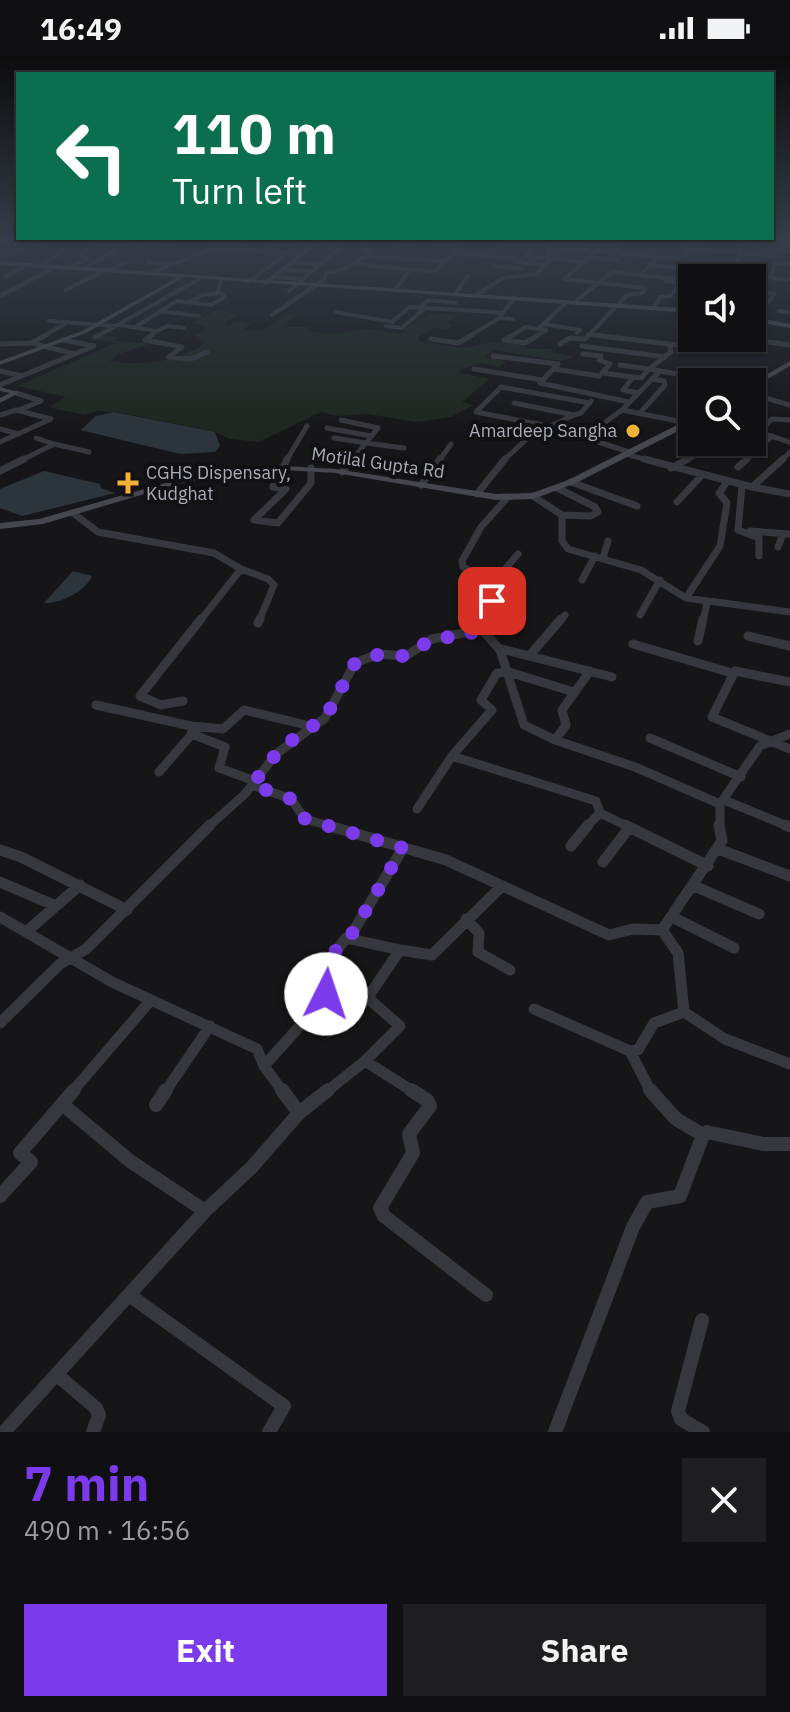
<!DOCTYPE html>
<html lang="en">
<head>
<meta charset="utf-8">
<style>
  :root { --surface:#101012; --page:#1e1e20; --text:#f1f3f6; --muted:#9c9d9f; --line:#303032; --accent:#7c3aed }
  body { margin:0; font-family:"IBM Plex Sans",sans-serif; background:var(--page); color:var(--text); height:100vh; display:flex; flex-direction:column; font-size:30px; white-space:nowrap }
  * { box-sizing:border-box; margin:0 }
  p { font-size:26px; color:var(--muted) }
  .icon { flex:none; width:44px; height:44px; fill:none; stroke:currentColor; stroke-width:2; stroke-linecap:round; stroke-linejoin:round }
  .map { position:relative; height:1376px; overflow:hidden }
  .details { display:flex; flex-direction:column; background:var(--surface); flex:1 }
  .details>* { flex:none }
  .guide { position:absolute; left:16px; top:16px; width:758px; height:168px; border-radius:0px; box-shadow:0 2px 6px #0004,0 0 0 2px var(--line); background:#0b6e4f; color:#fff; overflow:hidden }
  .buttons { position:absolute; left:678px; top:208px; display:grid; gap:16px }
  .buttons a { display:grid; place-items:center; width:88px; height:88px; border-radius:0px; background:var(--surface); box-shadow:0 2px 6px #0004,0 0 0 2px var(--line); font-size:40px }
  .pin { position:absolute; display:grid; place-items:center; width:68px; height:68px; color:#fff; margin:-34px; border-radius:16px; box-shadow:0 4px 12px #0006 }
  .me { position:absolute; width:88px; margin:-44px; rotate:4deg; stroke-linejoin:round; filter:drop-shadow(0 0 6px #0008) }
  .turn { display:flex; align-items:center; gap:28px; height:168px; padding:0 24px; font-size:36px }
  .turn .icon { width:104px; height:104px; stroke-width:2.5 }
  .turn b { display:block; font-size:56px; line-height:68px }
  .round { display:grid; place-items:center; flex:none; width:84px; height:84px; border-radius:0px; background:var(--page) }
  .summary { display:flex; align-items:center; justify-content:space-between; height:136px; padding:0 24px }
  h1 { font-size:48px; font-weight:800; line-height:60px; color:var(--accent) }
  .primary-button { display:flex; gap:16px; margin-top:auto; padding:16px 24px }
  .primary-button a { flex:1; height:92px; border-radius:0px; background:var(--accent); color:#fff; font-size:32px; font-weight:800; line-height:92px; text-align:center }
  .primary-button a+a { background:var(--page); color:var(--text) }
  .status { display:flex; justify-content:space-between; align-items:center; height:56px; padding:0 40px; background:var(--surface); direction:ltr }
  .status svg { height:22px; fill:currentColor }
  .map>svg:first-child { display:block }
</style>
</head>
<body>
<div class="status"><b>16:49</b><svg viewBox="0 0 49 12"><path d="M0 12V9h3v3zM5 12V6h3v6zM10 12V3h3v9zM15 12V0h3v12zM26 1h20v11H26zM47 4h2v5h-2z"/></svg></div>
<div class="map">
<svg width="790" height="1376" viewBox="0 0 790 1376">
  <rect width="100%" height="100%" fill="#161618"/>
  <path fill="#1e261f" d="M217,254l20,4 -14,11 5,1 8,-5 15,2 -8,7c32,5 30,-15 53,-16l-8,6 -2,7h24l-3,4 23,3 36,-5 35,5c13,-16 36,-26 58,-18l-13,6 7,4 -6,3 -12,-1 -17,9 1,4 46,7 27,-6 25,2 14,5h21l-1,3 24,5 -15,4 -66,-11 -10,7 22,4 -7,6 -18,-4 -19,6 -1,4 28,6 -27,23 12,3 -23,12 -34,5 -49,-8 -31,2 -16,-4 -62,30 -29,-3 -15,-7 -98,-20 -19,-1 -14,4 -35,-8 17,-10 -49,-11 99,-43 -24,-4 9,-4 19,2 -4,4 33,3 -30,10 -9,7c33,5 62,1 92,-15l1,-5 -9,-7 7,-1 5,-6 -14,-5z"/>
  <path fill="#2c353c" d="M114,356l101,20 5,14 -5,6 -35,2 -99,-24 15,-14z
    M44,415l56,13 1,4 14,5 -93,23 -22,-8v-19z
    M73,515l19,5c-6,15 -32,28 -48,27z"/>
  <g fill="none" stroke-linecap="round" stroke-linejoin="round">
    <path stroke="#37383d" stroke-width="4" d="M72,183l78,9 26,-7
      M349,183l21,1 -8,9 10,3
      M631,183l13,1
      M663,183l36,4
      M739,183l51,4
      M370,184l45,2 4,-3
      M496,185l173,17 16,-1 4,-8 52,3
      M273,187l38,4
      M436,188l26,2
      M536,189l-10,11 59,6
      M741,189l49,6
      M243,193l-4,-3 13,-7
      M454,197l67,6
      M741,197l40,3
      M548,198l14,-13 51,3 5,4 -2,3
      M0,202l51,-19
      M592,202l25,2
      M148,206l20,3
      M515,206l32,3
      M291,207l28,1
      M355,208l56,6
      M41,209l18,-11
      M652,209l81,9
      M494,210l28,3
      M71,211l16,-8 -6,-3 1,-4 17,-9
      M85,212l29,-17
      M111,214l14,-7
      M281,214l29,1
      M734,217l56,7
      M148,218l67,-26 87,6
      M641,219l51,6
      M771,220l4,-13 15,2
      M5,221l21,-12
      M273,221l30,2
      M564,223l81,9
      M564,223l35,-30
      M248,226l49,-36
      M752,228l14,1
      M396,233l13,-19 26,1 32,-32
      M66,234l41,-21
      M289,235l52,-44 -27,-2
      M752,235l22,3
      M456,237l12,-17
      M476,239l27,-17 33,-4 28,-26
      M0,240l58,-30
      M189,246l14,-7 17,-2
      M575,246l37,-30 29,3 17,-18
      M752,248h15l5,-6
      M419,252l10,-8 27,3
      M654,252l6,-11 11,-1 8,-13 -14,-2
      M160,255l39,5
      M779,255l11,1
      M336,256l56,10 17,-15c32,3 61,2 93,6
      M272,259l53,-36 1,-6 16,-3 24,-14 76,5
      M513,263l-14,-1 16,-21
      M49,265l65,5
      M543,268l37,6 -3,3
      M119,269l38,6 -8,6
      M386,270l16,2 23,-20
      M135,271l42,-26 34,4 14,-8 -7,-6 3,-10
      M538,273l29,-27
      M157,275l10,-5 17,2
      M588,278l22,3
      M42,281l26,-15
      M96,281l103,-58
      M468,281l31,-19
      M510,281l16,-10 12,2
      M535,281l11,-7 -8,-1
      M587,281l40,-42 16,-2 2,-5"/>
    <path stroke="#37383d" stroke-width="5" d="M46,279l-15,8 44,11
      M152,279l-7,5 37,7 -13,10 22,2 16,-7
      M513,279l-9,5 21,3 13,-8
      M593,279l76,9
      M95,281l4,-2
      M431,283l27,4 14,-8
      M761,285l29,4
      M0,288l31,-1
      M560,288l10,-6 15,1 4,-4
      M696,289l18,2 5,-9
      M582,290l83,11
      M583,298l18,2 -2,4 11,4 -8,9 39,5 8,-9 34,6
      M493,300l65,8
      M558,308l-18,19 89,19
      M620,309l29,4 22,-17 -2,-8 25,3 6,-9
      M474,313l68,11
      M554,313l45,7
      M0,315l22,5
      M633,321l-10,13 15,3
      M726,325l3,1
      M0,329l94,-39 -31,-6
      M678,334l14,3
      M16,337l25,8 -22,9
      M752,338l38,11
      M514,347l60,12 7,-2 10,-12
      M622,354l66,13
      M640,357l25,-28 -1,-4 -12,-2
      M0,359l16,-5 35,9 -51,23
      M341,364l37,8 -12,15
      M604,367l18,-13 38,-39
      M548,370l-72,-14 25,-25 89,16
      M327,372l44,8
      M0,373l19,5
      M752,374l38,12
      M759,376l13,-13 18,1
      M36,382l18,6
      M334,382l32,5 -15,18
      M598,386l31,10
      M366,387l38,5
      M625,398l27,7
      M20,405l34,-17 35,8
      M286,405l21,-35
      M439,405l12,-17
      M503,405l28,-26 43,-20
      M684,405l16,-8
      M745,405l27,-25
      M781,405l9,-9"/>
    <path stroke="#37383d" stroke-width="7" d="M644,403l108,28 31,-28
      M738,411l9,-8
      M280,412l-7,19 13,2 -32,31 24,3 33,-40v-15
      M283,412l4,-9
      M671,412l17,-9
      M0,415l24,-12
      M342,416l11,-13
      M571,426l66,24
      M421,429l19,-26
      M742,430l-4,44 21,8v18
      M752,431l38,7
      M557,432l38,19 3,5 -7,4 -29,-1
      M477,438l28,-35
      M533,440l29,19v26l6,8 73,21 45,28 104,14
      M677,446l24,-26
      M73,457l25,19 116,21 27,16 -41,52
      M750,475l40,3
      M778,491l5,-13
      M603,502l5,-17
      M241,513l27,10 6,6 -15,36
      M582,524l13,-24
      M494,526l24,-28
      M686,542l34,-52 7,-43 -8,-10 8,-11
      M640,559l20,-35
      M480,565l17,-35 -34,-19 -1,-6 19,-34 26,-29
      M560,565l5,-6
      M703,565l4,-18"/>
    <path stroke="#37383d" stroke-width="9" d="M258,567l2,-4
      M478,569l22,25 24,75 31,15 80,27 85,37
      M748,580l42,10
      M698,585l5,-22
      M633,588l99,29
      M498,592l114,29
      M531,598l30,-35
      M790,626l-55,-11 -23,46 78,32
      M183,645l-22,4 -21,-9 61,-77
      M96,649l95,21 1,8 33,13 -6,21 36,13
      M191,670l32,3 21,-19 66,16
      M650,682l91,39
      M555,684l11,-15 -4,-15 28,-39
      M452,700l144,45 4,12
      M159,716l33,-38
      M252,729l39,14 14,20 28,8
      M724,744l66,27
      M417,753l35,-53 40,-46 -11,-10 16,-27 12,-1 65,20
      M208,771l37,-33 31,-40 49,-36 30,-55 23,-9 28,2 26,-17 42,-8 7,-12
      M586,771l14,-14 29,14
      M720,771v-23l40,-58 30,-12"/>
    <path stroke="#37383d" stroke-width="11" d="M326,769l120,35 163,75 24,-6 29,1 16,23 6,59 41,27 65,25
      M625,769l83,41
      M785,769l5,2
      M571,790l17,-21
      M718,793l72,27
      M0,794l21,7 106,53
      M603,806l26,-34
      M0,826l56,24
      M694,830l65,28
      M0,861l112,65 145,67 7,17 19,26
      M672,861l62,31
      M466,863l13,14 -1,19 32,18
      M662,874l60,-89 -3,-16
      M26,876l54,-47
      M350,881l53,-89
      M534,953l96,42 8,-1 16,-27 30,-11
      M0,967l60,-59 26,-15 124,-124
      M630,995l21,41
      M264,1010l60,-67 2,-9 -8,-11 1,-5 27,-36 54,12
      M72,1036l79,-92
      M165,1036l45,-66
      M326,1036l39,-31
      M414,1036l-49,-31 35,-35 -30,-26v-6l30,-44 32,5 70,-69"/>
    <path stroke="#37383d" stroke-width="14" d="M411,1034l16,10 3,6 -21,28 4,19 -33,55 4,8 102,79
      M650,1034l26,29 27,16
      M62,1048l68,57 75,50
      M156,1049l10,-15
      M299,1057l29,-23
      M0,1140l31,-34 -11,-9 54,-63
      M129,1239l155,111 -15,26
      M702,1264l-24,91 3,8 22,13
      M57,1319l39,33 3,7 -6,17
      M4,1376l201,-221 47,-44 47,-54 -17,-23
      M555,1376l78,-205 14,-25 33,-6 23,-61 4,-3 56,12h27"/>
    <path fill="#45474d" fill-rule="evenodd" d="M319,183h5l-52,41 420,29v4l-424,-30 -3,2 -3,-2 -78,-6 -98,56 -86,32v-4l82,-30 96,-54 -178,-12v-4l266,19z
      M737,183h4l2,19 -11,20h-6l11,-20z
      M752,261l38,7v4l-38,-7z
      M790,305v5l-38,22v-5z
      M0,331l18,5 1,1 -19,10v-5l10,-5 -10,-2z
      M689,363h3v5l-118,60 -41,15 -37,1 -160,-27 -53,-3 -58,4 -47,10 -135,40 -43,5v-6l39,-4 137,-39 49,-10 58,-4 53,3 160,25 36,-1 36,-13z"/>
  </g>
  <linearGradient id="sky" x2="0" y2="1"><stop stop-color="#0c0c0d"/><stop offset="0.49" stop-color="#363c48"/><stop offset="1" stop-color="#363c48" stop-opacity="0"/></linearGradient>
  <rect width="790" height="376" fill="url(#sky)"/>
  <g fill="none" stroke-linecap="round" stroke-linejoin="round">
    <path stroke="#7c3aed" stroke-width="14" stroke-dasharray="0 25.2" d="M326,938l-8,-15 1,-5 23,-32 8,-5 53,-89 -98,-29 -14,-20 -39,-14 24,-31 21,-18 28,-18 30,-55 18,-8 33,1 26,-17 38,-4 22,-34"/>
  </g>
  <g fill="#f2b134" stroke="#111113" stroke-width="3">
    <circle cx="633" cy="375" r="8"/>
    <path d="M124 415h8v8h8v8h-8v8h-8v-8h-8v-8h8z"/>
  </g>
  <g text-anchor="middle" stroke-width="8" stroke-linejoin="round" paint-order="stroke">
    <g font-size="18" fill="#a8adb8" stroke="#111113" text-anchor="end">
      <text x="617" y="381">Amardeep Sangha</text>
      <text x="146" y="423" text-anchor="start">CGHS Dispensary,<tspan x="146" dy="21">Kudghat</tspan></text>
    </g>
    <g font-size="18" fill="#a8adb8" stroke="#111113">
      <text transform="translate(378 407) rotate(8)" y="6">Motilal Gupta Rd</text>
    </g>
  </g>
</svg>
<div class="buttons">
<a><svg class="icon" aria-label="sound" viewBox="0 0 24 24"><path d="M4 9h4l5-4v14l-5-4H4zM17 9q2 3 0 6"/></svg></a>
<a><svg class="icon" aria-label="search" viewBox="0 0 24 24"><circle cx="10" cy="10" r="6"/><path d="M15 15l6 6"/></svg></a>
</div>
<div class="pin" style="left:492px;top:545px;background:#d93025"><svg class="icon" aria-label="arrive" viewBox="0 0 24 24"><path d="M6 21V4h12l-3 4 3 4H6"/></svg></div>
<svg class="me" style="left:326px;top:938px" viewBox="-20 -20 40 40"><circle r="19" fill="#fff"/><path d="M0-13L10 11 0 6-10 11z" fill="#7c3aed"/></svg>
<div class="guide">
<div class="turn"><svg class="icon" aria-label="left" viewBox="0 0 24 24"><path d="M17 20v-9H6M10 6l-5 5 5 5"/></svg><div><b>110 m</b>Turn left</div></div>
</div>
</div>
<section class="details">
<div class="summary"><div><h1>7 min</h1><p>490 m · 16:56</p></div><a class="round"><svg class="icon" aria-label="close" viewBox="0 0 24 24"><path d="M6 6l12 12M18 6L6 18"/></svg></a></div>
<div class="primary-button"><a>Exit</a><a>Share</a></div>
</section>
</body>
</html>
